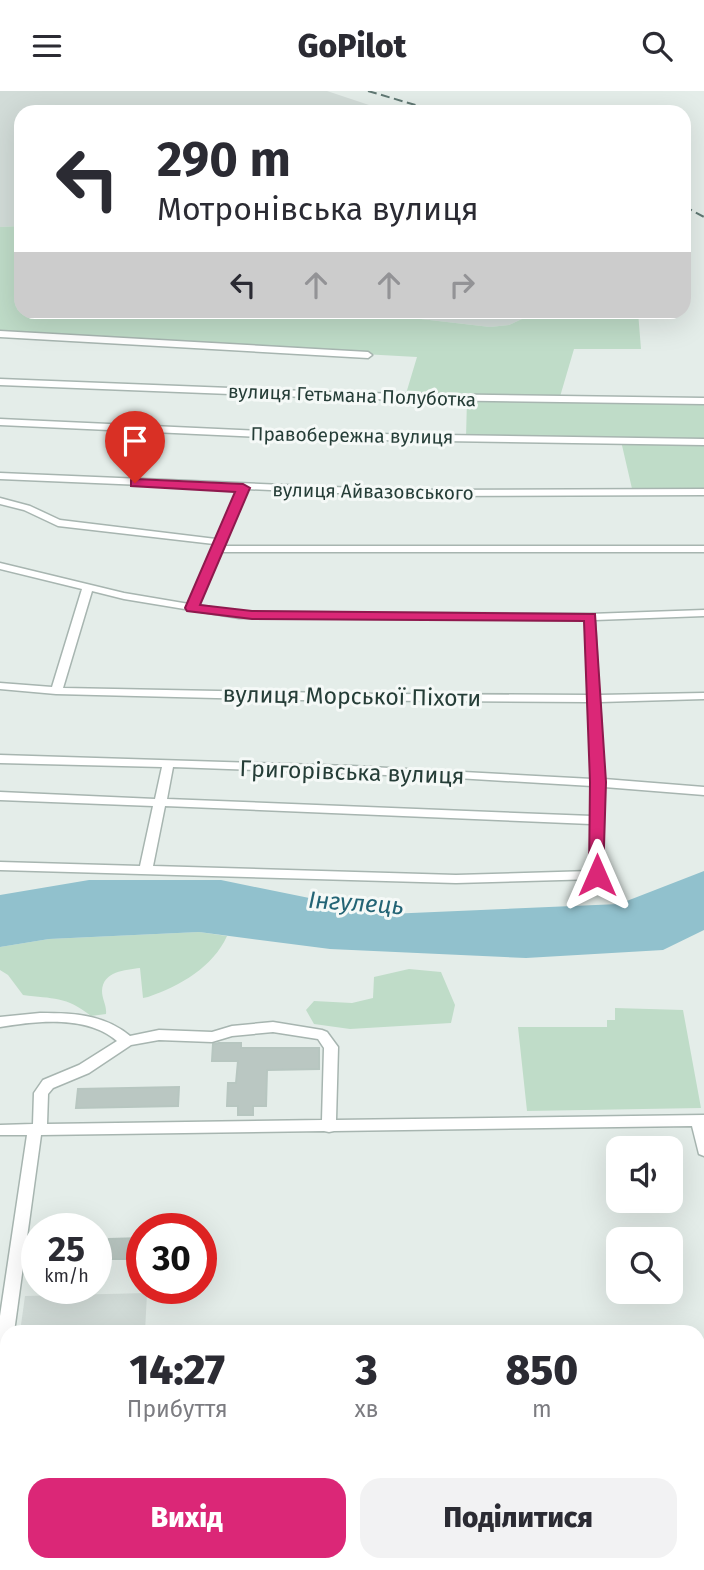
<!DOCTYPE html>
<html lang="uk">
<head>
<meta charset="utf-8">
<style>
  :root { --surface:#fff; --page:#f2f2f3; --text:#2b2b33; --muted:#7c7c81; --accent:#db2777 }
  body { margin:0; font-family:"Fira Sans",sans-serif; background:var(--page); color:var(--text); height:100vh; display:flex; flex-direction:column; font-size:26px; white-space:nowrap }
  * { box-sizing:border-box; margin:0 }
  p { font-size:23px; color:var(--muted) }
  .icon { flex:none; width:38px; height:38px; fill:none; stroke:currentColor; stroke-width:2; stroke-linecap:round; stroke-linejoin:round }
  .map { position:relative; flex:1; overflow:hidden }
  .sheet { position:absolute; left:0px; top:1234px; width:705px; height:247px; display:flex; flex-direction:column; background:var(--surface); border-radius:21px 21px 0 0; box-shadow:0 7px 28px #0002 }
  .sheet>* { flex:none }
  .banner { position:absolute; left:14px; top:14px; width:677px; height:214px; border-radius:21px; box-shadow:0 7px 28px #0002; background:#fff; color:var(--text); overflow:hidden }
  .tools { position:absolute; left:606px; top:1045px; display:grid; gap:14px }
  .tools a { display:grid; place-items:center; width:77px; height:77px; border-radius:14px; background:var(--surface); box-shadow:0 7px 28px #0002; font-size:35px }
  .speed { position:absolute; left:21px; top:1122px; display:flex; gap:14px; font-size:35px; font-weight:700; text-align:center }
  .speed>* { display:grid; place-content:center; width:91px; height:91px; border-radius:50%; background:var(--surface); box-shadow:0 7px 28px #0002; line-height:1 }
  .speed small { font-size:18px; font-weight:400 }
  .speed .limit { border:10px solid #d22; background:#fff; color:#111 }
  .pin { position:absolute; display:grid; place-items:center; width:60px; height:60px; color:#fff; margin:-72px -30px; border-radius:50% 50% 50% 0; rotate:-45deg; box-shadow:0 0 7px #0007 }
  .pin .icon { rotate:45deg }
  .me { position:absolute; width:77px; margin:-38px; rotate:0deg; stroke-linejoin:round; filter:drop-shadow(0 0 5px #0008) }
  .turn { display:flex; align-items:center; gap:24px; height:147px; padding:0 28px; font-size:32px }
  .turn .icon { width:91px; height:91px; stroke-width:2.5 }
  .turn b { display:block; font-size:49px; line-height:60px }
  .lanes { display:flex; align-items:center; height:66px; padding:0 28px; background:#0003; justify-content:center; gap:35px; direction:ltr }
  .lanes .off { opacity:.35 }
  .eta { display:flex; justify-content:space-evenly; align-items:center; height:119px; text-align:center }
  .eta b { font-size:42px; font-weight:800; line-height:49px }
  .primary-button { display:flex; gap:14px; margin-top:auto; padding:14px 28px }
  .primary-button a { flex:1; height:80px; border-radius:21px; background:var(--accent); color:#fff; font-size:28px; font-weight:800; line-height:80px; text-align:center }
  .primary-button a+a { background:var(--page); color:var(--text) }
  header { display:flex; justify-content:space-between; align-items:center; height:91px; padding:0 28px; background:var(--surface); font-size:32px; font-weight:800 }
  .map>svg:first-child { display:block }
</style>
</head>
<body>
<header><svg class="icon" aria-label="menu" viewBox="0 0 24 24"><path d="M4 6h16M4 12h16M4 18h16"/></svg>GoPilot<svg class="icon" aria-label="search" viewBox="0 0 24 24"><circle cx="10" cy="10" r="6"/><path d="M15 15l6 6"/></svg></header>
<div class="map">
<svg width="704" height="1479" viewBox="0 0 704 1479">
  <rect width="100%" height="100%" fill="#e4ede9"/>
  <path fill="#d2dcd8" d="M0,0h327l63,21h-369v114l-21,1z
    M419,221h118l-28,13 -19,2 -69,-8z
    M147,1202l-2,39h-125l5,-36z"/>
  <path fill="#bfdcc8" d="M21,135v85h398l2,8 69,8 19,-2 28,-13h101l3,37h-67l-15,51 145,1v91l-71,1 -12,-52 -155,-3 1,-39 -62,-2 12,-40 -417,-23v-107z
    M199,841l28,4c-14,31 -47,50 -79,61l-5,1 -3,-30c-15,2 -37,3 -38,23 0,8 5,15 4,23l-15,2c-25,-20 -38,-17 -68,-21l-15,-20 -8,-5v-23l49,-8z
    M409,878l32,3 14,33 -4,18 -101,6 -36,-5 -8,-14 8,-9 38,2 21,-5 1,-21z
    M615,917l68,2 18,98 -174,3 -9,-84h89v-7h8z
    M698,1349h6v130h-704v-121h7v116h691z"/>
  <path fill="#91c1cd" d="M704,780v59l-41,20 -137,8 -196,-9 -131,-17 -150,7 -49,8v-52l89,-15h132l167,34 231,-10z"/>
  <path fill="#bac7c2" stroke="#b7c6c0" stroke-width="2" d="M219,952h22v5h78v21l-52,1 -1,36h-13v9h-15v-9h-11l1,-23h8l2,-22h-26l1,-17z
    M179,996l-1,19 -102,2 2,-19z
    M142,1147v21h-35l2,-20z"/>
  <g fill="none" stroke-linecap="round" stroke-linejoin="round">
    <defs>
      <path id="minor" d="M0,240l368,21 4,3 -4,3 -368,-21z
        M0,288l356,14 348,5v6l-348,-5 -356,-14z
        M0,328l308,14 396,6v6l-396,-6 -308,-14z
        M0,382l404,17 300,-1v6l-300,1 -157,-7 -24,57h481v6h-483l-23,53 41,7 351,2 114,-4v6l-109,4 4,75 105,-2v6l-104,3 4,77 100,8v8l-100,-8 -1,88 -6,4 -141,4 -456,-13v-8l140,4 13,-60 -153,-6v-8l155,7 7,-32 -162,-4v-8l352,11 240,13 -4,-77 -289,-2 -243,-6 -56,-5v-6l52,4 30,-98 -82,-20v-6l124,30 65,11 25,-60 -156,-18 -34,-16 -24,-6v-6l30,8 30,14 156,19 22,-50 -238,-10zM92,500l32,8 115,19 346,2 3,75 -208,-1 -317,-6zM173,676l267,10 152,9v30l-425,-17zM165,715l426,18v47l-135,4 -303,-9z
        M40,922c32,0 64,1 90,23l29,-6 53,2 20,-6 41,-4 49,8 5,2 11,15 -2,73 368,-5v41l-5,-2 -7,-28 -358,5 -5,1 -5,-1 -283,4 -27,197h-7v41l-7,5v-62l27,-181h-27v-10l33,-1 1,-31 9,-13 36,-15 38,-24c-30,-26 -80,-20 -117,-14v-10zM273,941l45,7 6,9 -2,72 -275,4 1,-30 5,-6 36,-15 42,-28 28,-5 53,2 20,-6z
        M698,1342h6v14h-6z
        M0,1351h7v14h-7z"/>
    </defs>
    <use href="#minor" stroke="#a7b5b0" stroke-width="3"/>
    <use href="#minor" fill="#fff" fill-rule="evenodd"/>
    <path stroke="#607873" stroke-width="2" stroke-dasharray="9 4.5" stroke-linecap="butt" d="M368,0l71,21
      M684,115l20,11"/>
  </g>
  <path fill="#db2777" stroke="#8e194d" stroke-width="2" d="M135,388l108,5 7,4 -50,117 52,6 343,3 11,168 -3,96h-12l-2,-3 1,-93 -6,-161 -332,-2 -65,-8 -2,-3 50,-116 -104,-6v-6z"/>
  <g text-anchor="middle" stroke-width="6" stroke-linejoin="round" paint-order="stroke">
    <g font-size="19" fill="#253d37" stroke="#f5f9f7">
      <text transform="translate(352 304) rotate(2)" y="7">вулиця Гетьмана Полуботка</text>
      <text transform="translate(352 344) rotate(1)" y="7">Правобережна вулиця</text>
      <text transform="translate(373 400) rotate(1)" y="7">вулиця Айвазовського</text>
    </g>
    <g font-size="23" fill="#253d37" stroke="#f5f9f7">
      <text transform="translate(352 605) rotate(1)" y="8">вулиця Морської Піхоти</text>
      <text transform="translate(352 681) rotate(2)" y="8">Григорівська вулиця</text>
    </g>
    <g font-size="24" font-style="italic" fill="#236475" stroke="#f5f9f7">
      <text transform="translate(356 812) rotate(4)" y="8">Інгулець</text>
    </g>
  </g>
</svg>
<div class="tools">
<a><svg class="icon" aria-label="sound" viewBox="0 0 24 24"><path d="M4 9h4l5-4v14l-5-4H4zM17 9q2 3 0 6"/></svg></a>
<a><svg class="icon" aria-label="search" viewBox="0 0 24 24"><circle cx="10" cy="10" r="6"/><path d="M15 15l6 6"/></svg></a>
</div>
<div class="speed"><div>25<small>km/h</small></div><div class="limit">30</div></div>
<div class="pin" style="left:135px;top:392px;background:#d93025"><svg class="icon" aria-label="arrive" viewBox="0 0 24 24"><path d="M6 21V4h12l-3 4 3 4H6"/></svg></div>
<svg class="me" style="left:597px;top:784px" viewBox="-20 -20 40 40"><path d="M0-17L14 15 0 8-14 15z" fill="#db2777" stroke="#fff" stroke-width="4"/></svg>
<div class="banner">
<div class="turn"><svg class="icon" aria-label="left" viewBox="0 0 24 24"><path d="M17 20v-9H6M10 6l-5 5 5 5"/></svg><div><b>290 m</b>Мотронівська вулиця</div></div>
<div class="lanes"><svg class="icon" aria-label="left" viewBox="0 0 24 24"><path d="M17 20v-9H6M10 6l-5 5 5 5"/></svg><svg class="icon off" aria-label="ahead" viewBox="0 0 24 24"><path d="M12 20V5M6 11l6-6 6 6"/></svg><svg class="icon off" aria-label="ahead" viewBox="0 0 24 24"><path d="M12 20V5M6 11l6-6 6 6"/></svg><svg class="icon off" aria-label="right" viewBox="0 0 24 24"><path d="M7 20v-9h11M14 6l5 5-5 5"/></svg></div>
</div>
<section class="sheet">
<div class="eta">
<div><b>14:27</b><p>Прибуття</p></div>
<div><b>3</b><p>хв</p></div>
<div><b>850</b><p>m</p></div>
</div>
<div class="primary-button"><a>Вихід</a><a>Поділитися</a></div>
</section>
</div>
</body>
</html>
